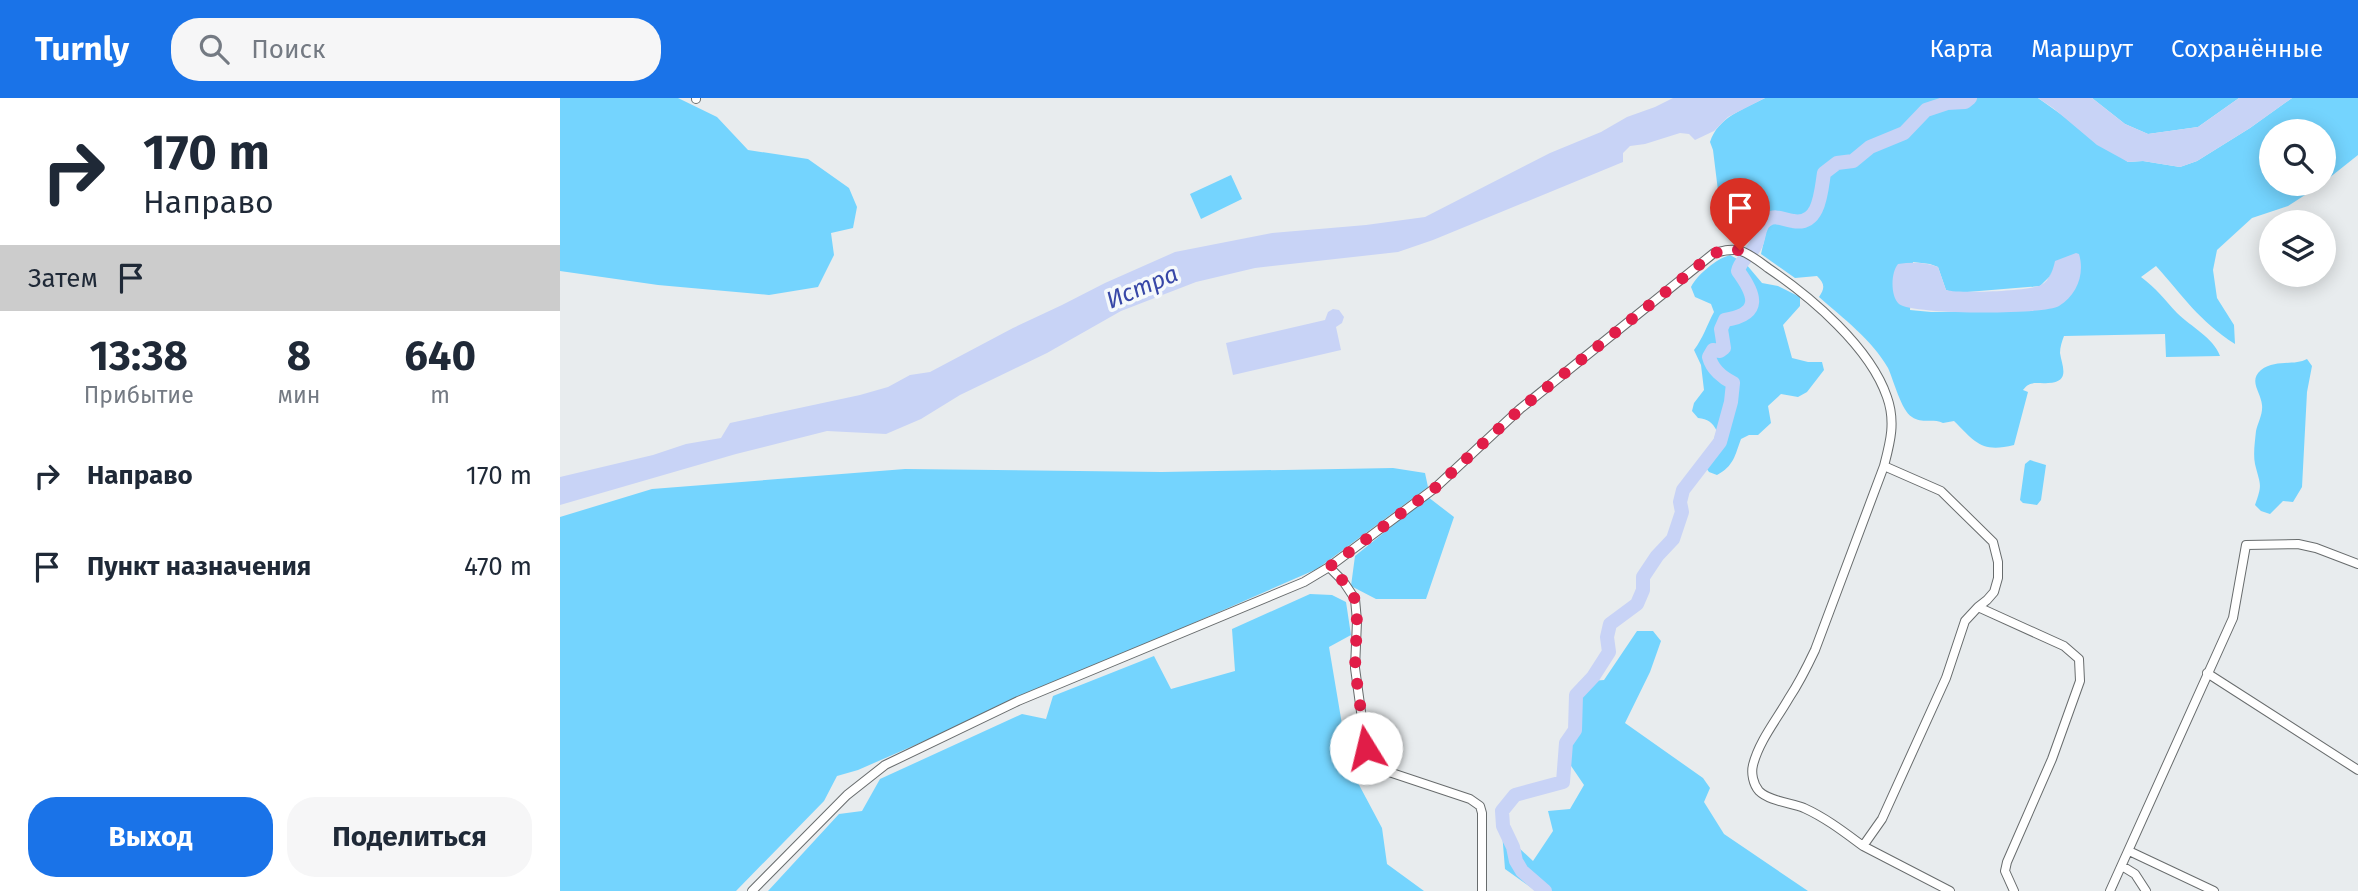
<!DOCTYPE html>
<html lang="ru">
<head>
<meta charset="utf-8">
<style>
  :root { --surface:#fff; --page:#f6f6f7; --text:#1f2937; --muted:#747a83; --accent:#1a73e8 }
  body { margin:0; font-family:"Fira Sans",sans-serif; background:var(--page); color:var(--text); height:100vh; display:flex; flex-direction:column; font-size:26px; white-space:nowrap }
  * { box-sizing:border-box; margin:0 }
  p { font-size:23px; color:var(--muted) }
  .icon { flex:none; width:38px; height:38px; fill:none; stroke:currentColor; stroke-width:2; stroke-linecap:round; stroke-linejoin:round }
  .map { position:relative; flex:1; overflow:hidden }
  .panel { display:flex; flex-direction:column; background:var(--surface); width:560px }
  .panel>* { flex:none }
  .banner { background:#fff; color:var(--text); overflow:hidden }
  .controls { position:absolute; left:1699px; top:21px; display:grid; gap:14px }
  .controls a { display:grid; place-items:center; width:77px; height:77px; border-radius:50%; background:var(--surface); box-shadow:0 4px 18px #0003; font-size:35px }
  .pin { position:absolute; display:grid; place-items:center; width:60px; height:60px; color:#fff; margin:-72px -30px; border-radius:50% 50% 50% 0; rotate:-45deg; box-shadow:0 0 7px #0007 }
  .pin .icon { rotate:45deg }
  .me { position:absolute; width:77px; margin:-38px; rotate:351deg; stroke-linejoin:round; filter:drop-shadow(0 0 5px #0008) }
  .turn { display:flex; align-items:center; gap:24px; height:147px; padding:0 28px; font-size:32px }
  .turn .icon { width:91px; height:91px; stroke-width:2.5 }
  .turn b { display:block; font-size:49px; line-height:60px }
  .then { display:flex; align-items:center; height:66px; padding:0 28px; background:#0003; gap:14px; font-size:26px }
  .eta { display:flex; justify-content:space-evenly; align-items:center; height:119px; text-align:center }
  .eta b { font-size:42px; font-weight:700; line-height:49px }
  .primary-button { display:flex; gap:14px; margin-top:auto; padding:14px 28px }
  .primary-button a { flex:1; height:80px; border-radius:28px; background:var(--accent); color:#fff; font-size:28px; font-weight:700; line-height:80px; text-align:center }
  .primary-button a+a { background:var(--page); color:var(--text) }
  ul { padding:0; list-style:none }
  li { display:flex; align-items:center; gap:21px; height:91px; padding:0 28px }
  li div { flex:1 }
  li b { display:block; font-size:26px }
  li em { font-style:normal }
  header { display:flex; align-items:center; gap:42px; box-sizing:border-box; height:98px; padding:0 35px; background:var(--accent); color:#fff }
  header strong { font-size:33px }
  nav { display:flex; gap:38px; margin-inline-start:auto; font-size:24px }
  .search { width:490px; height:63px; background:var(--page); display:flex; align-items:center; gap:18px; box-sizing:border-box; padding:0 24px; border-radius:28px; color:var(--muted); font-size:26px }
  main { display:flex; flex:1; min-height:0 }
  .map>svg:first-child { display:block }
</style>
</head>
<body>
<header>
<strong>Turnly</strong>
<div class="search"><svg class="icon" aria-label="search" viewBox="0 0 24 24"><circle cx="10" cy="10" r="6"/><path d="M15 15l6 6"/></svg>Поиск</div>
<nav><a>Карта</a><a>Маршрут</a><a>Сохранённые</a></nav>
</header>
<main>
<section class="panel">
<div class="banner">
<div class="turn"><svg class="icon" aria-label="right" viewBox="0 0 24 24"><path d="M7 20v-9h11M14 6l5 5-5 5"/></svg><div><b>170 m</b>Направо</div></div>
<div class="then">Затем<svg class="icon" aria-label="arrive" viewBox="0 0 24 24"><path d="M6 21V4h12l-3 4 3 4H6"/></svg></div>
</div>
<div class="eta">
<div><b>13:38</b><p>Прибытие</p></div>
<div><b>8</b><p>мин</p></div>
<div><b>640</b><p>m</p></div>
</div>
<ul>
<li><svg class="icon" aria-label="right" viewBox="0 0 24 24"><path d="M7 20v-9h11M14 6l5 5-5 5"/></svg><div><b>Направо</b></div><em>170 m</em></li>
<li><svg class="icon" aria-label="arrive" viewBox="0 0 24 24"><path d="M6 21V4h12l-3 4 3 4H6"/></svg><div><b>Пункт назначения</b></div><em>470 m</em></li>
</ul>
<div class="primary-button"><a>Выход</a><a>Поделиться</a></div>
</section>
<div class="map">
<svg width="1798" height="793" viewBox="0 0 1798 793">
  <rect width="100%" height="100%" fill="#e8ecee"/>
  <path fill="#74d4fe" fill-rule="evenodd" d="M0,0h118l39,19 31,33 60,9 41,29 8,19 -4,21 -22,5 3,22 -16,32 -49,8 -111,-10 -98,-14z
    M1205,0h273l90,64 15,-1 37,6 17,-6 53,-33 42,-30h66v57l-34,27v-51h-52v53h50l-34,22 -36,12 -35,32 -4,20 4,28 17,27 1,19c-36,-23 -52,-48 -79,-78l-15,11c15,11 24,23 36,36 14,14 36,24 43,43l-54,1 -1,-23 -101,2c-2,5 -4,11 -4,17 2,13 11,29 -12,30 -11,1 -18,-3 -25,7l5,2 -14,53c-32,8 -38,-2 -60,-24l-11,2c-10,-5 -21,1 -31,-6 -11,-7 -18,-36 -24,-49 -16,-28 -45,-50 -69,-71 6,-9 6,-13 -2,-21l-22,2 -34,-24 6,-26 5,-6c-5,-24 -23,-17 -40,-10l-12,-5 -7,-57 -3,-8c8,-25 34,-33 55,-44zM1353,164l17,2 8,3 8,23 9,3 85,-7 9,-9 4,-8 -20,42 -102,1 -21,-2z
    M1532,0h147l-41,29 -50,7 -23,-10z
    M671,77l11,24 -41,20 -11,-25z
    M1170,157l16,9 16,19 16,3 22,11v9l-17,19 9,33 16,4h14l2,8 -17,22 -9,5 -17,-3 -13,12 3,17 -13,12h-9l-8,4c-6,16 -7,27 -24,36l-8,-3 -5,-7 13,-34c-5,-9 -9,-12 -19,-13l-6,-7 2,-8 10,-13 -3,-25 -7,-15c9,-12 13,-25 20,-38l-3,-8 -16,-7 -4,-10c7,-13 25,-28 39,-32z
    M1747,261l5,7 -5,26 -5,95 -9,15 -10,-1 -13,13 -9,-3 -6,-6c8,-22 5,-20 0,-41 -2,-10 0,-23 1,-33 2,-9 7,-17 6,-26 -1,-13 -14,-24 -1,-35 15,-11 34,-4 46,-11z
    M1470,362l16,5 -5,35 -4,5 -14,-2 -3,-3 5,-36z
    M833,370l32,5 3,14 -111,82 -459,201 -21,6 -13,25 -88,90h-176v-374l92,-28 253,-20 257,3z
    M868,399l26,20 -28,82h-50l-25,-13 4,-30z
    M750,496l22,1 14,7 5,33 -22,12 20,119 33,62 5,36 37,27h-656l71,-77 23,-3 18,-32 142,-65 24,5 7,-23 101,-40 17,33 64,-18 -3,-42z
    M1077,533h16l8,10 -11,31 -25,51 78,55 7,10 -6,14 20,32 84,57h-272l-31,-22 -3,-37 31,29 20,-30 -5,-20 22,-2 14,-24 -19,-28 14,-75 25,-2z"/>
  <path fill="#c8d3f6" d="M1113,0h92l-37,19 -14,14 -19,9 -6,-6 -9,-1 -35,11 -15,2 -7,7v9l-190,78 -35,12 -143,16 -59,14 -75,29 -74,42 -87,42 -39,24 -35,15 -59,-3 -91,23 -176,51v-28l93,-22 33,-11 35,-6 9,-15 130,-28 28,-8 22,-12 20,-3 83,-44 49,-23 43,-22 70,-31 97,-19 94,-8 59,-8 125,-64 51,-21 26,-15 28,-10z
    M1478,0h54l33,26 23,10 50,-7 41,-29h53l-42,30 -53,33 -17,6 -37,-6 -15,1 -31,-17 -44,-37z
    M1516,155l3,1c6,20 -2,41 -20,52 -14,9 -147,9 -160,-2 -9,-8 -8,-32 -1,-40 14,-2 27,-2 40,3l8,23c13,4 85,1 95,-5 9,-5 12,-15 14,-24z
    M773,211l6,1 5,7 -2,6 -6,4 5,23 -108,25 -7,-32 99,-23 3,-8z"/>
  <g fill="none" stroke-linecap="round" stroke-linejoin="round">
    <path stroke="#c8d3f6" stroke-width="14" d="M985,793l-23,-20 -6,-10 -3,-14 -10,-21 -1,-15 13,-16 48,-13 3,-39 9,-13 1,-35 17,-18 16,-25 -2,-15 3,-13 27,-20 6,-14v-13l14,-21 16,-17 9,-27 -2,-10 3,-12 37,-48 11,-40 2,-19c-10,-5 -21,-14 -24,-26l4,-7 7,1 4,-3 -3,-19 4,-9c38,-6 30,-26 13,-49 3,-13 14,-16 18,-27 4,-8 2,-19 11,-24 9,-6 17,0 26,1 27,5 28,-30 31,-48l13,-10 16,-2 17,-14 34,-14 22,-23 21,-7 18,-1 5,-4"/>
    <defs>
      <path id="minor" d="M136,0v1
        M1324,368l57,25 52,51 5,20v16l-4,14 -7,8 -9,7
        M769,469l14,14 12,18 2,22 -2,47 11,80 4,7 19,17 81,27 10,7 2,7v78
        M1647,575l151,97
        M1303,748l87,45
        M1569,753l85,40
        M1562,768l13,8 11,17
        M192,793l95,-96 38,-30 133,-64 286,-119 25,-15 106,-79 85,-79 194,-156c8,-2 18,-5 27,-2 9,3 19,11 27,17 43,29 102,79 119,129 9,25 3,46 -3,69l-69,184c-8,17 -16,33 -26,48 -12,21 -30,43 -36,67 -2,8 0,19 6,26 10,10 32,12 45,17 22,10 40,24 59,38l19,-27 64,-141 19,-57 13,-14 86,39 15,13 1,22 -28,78 -45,103 -2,9 9,20
        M1550,793l123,-273 13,-73 52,-1 18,4 42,16"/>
    </defs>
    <use href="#minor" stroke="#686c6d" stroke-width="10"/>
    <use href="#minor" stroke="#fff" stroke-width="8"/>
  </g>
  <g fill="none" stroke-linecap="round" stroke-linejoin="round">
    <path stroke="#e11d48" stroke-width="12" stroke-dasharray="0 21.6" d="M806,650l-11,-80 2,-47 -2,-22 -12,-18 -14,-14 106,-79 85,-79 194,-156 13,-3h13"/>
  </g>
  <g text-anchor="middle" stroke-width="7" stroke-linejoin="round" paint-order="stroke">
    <g font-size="24" font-style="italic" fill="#3747a7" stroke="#f5f9fb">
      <text transform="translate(582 189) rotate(-23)" y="8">Истра</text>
    </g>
  </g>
</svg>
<div class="controls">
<a><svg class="icon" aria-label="search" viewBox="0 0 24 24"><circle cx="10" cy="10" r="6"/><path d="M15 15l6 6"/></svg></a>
<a><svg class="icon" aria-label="layers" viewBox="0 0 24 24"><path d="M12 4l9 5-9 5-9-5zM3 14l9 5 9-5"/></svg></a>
</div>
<div class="pin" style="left:1180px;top:152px;background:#d93025"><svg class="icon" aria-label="arrive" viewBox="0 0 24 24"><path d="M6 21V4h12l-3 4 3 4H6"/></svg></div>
<svg class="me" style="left:806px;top:650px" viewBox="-20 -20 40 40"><circle r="19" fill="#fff"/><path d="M0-13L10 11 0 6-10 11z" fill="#e11d48"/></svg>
</div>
</main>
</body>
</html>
